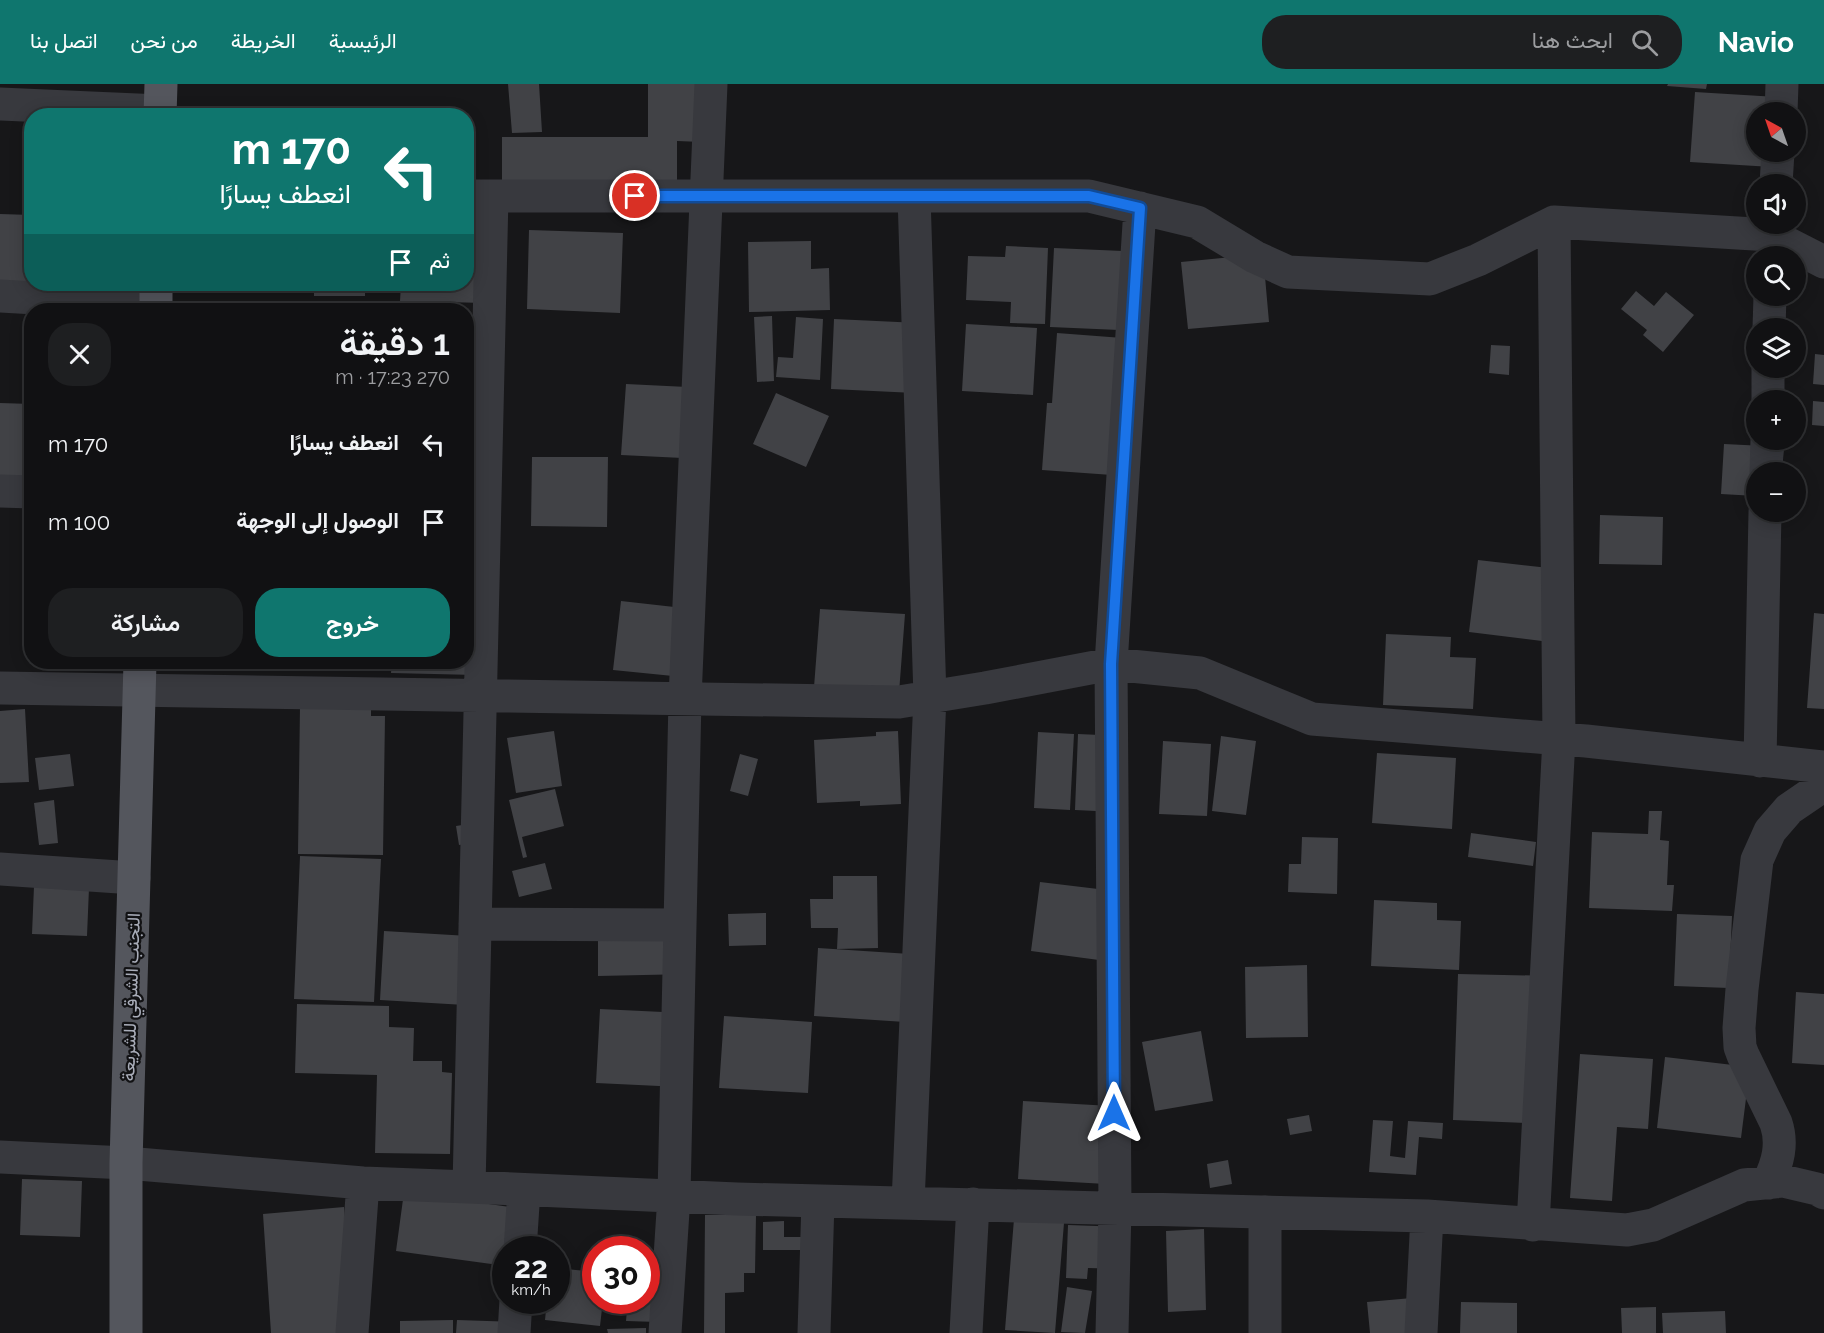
<!DOCTYPE html>
<html lang="ar">
<head>
<meta charset="utf-8">
<style>
  :root { --surface:#111113; --page:#1e1f21; --text:#f1f3f6; --muted:#9c9da0; --line:#303133; --accent:#0f766e }
  body { margin:0; font-family:Raleway,Vazirmatn,sans-serif; background:var(--page); color:var(--text); direction:rtl; height:100vh; display:flex; flex-direction:column; font-size:22px; white-space:nowrap }
  * { box-sizing:border-box; margin:0 }
  p { font-size:20px; color:var(--muted) }
  .icon { flex:none; width:33px; height:33px; fill:none; stroke:currentColor; stroke-width:2; stroke-linecap:round; stroke-linejoin:round }
  .map { position:relative; flex:1; overflow:hidden; direction:ltr }
  .panel { position:absolute; left:24px; top:219px; width:450px; height:366px; display:flex; flex-direction:column; background:var(--surface); border-radius:24px; box-shadow:0 3px 15px #0003,0 0 0 2px var(--line); direction:rtl }
  .panel>* { flex:none }
  .guide { position:absolute; left:24px; top:24px; width:450px; height:183px; border-radius:24px; box-shadow:0 3px 15px #0003,0 0 0 2px var(--line); direction:rtl; background:#0f766e; color:#fff; overflow:hidden }
  .needle { width:39px; rotate:320deg }
  .fabs { position:absolute; left:1746px; top:18px; display:grid; gap:12px }
  .fabs a { display:grid; place-items:center; width:60px; height:60px; border-radius:50%; background:var(--surface); box-shadow:0 3px 15px #0003,0 0 0 2px var(--line); font-size:30px }
  .speed { position:absolute; left:492px; top:1152px; display:flex; gap:12px; font-size:30px; font-weight:700; text-align:center }
  .speed>* { display:grid; place-content:center; width:78px; height:78px; border-radius:50%; background:var(--surface); box-shadow:0 3px 15px #0003,0 0 0 2px var(--line); line-height:1 }
  .speed small { font-size:15px; font-weight:400 }
  .speed .limit { border:9px solid #d22; background:#fff; color:#111 }
  .pin { position:absolute; display:grid; place-items:center; width:51px; height:51px; color:#fff; margin:-26px; border:3px solid #fff; border-radius:50%; box-shadow:0 2px 6px #0007 }
  .me { position:absolute; width:66px; margin:-33px; rotate:0deg; stroke-linejoin:round; filter:drop-shadow(0 0 4px #0008) }
  .turn { display:flex; align-items:center; gap:21px; height:126px; padding:0 24px; font-size:27px }
  .turn .icon { width:78px; height:78px; stroke-width:2.5 }
  .turn b { display:block; font-size:42px; line-height:51px }
  .then { display:flex; align-items:center; height:57px; padding:0 24px; background:#0003; gap:12px; font-size:22px }
  .round { display:grid; place-items:center; flex:none; width:63px; height:63px; border-radius:24px; background:var(--page) }
  .head { display:flex; align-items:center; justify-content:space-between; height:102px; padding:0 24px }
  h1 { font-size:36px; font-weight:600; line-height:45px }
  .cta { display:flex; gap:12px; margin-top:auto; padding:12px 24px }
  .cta a { flex:1; height:69px; border-radius:24px; background:var(--accent); color:#fff; font-size:24px; font-weight:600; line-height:69px; text-align:center }
  .cta a+a { background:var(--page); color:var(--text) }
  ul { padding:0; list-style:none }
  li { display:flex; align-items:center; gap:18px; height:78px; padding:0 24px }
  li div { flex:1 }
  li b { display:block; font-size:22px }
  li em { font-style:normal }
  header { display:flex; align-items:center; gap:36px; box-sizing:border-box; height:84px; padding:0 30px; background:var(--accent); color:#fff }
  header strong { font-size:28px }
  nav { display:flex; gap:33px; margin-inline-start:auto; font-size:21px }
  .search { width:420px; height:54px; background:var(--page); display:flex; align-items:center; gap:15px; box-sizing:border-box; padding:0 21px; border-radius:24px; color:var(--muted); font-size:22px }
  .map>svg:first-child { display:block }
</style>
</head>
<body>
<header>
<strong>Navio</strong>
<div class="search"><svg class="icon" aria-label="search" viewBox="0 0 24 24"><circle cx="10" cy="10" r="6"/><path d="M15 15l6 6"/></svg>ابحث هنا</div>
<nav><a>الرئيسية</a><a>الخريطة</a><a>من نحن</a><a>اتصل بنا</a></nav>
</header>
<div class="map">
<svg width="1824" height="1249" viewBox="0 0 1824 1249">
  <rect width="100%" height="100%" fill="#171719"/>
  <path fill="#414246" d="M508,0h31l3,48 -30,1z
    M648,0h55l-1,58 -25,-1v44l-175,-1v-47h146z
    M1668,0h39l-1,5 -39,-3z
    M1695,8l82,5 -1,15h-20v40h17l-1,15 -82,-5z
    M0,130l32,1 -3,73 -29,-2z
    M466,145l24,1 -4,73 -86,-2 1,-17h65z
    M529,146l94,3 -3,80 -93,-4z
    M811,157v28l18,-1 1,42 -81,2 -1,-70z
    M1006,162l42,2 -3,76 -35,-1 1,-21 -45,-2 2,-44 37,1z
    M1054,164l92,4 -4,79 -92,-4z
    M1263,170l6,68 -81,7 -7,-67z
    M314,200h51v12h-51z
    M1636,207l18,15 12,-14 28,23 -31,37 -20,-17 4,-5 -26,-21z
    M772,232l2,65 -17,1 -3,-65z
    M796,233l27,2 -3,61 -44,-3 2,-20 15,1z
    M834,235l85,4 -4,70 -84,-4z
    M966,240l71,4 -4,67 -71,-4z
    M1057,249l79,6 -24,136 -70,-5 5,-67h5z
    M1491,261l19,1 -1,29 -20,-2z
    M1815,270l9,1v30l-11,-1z
    M626,300l82,4 -5,71 -82,-4z
    M776,309l53,23 -23,51 -53,-23z
    M1813,317l11,1v24l-12,-1z
    M0,319l32,1v80l-32,-1z
    M1724,360l60,3 -2,25h-26v24l-35,-2z
    M532,373h76l-1,70 -76,-1z
    M466,380l16,21 -16,12z
    M1600,431l63,2 -1,48 -63,-1z
    M466,463l14,1 -4,127 -85,-2 1,-11h74z
    M1478,476l89,10 -9,73 -89,-11z
    M621,517l80,9 -8,68 -80,-8z
    M820,525l85,5 -6,79 -85,-6z
    M1814,529l10,1v95l-17,-1z
    M1386,550l65,3 -1,20 26,1 -3,51 -90,-4z
    M303,578h85v8l-85,-3z
    M300,622h71v10h14l-2,139 -85,-1z
    M25,625l4,73 -29,1v-72z
    M554,647l8,55 -46,7 -9,-55z
    M898,647l3,73 -41,2v-5l-43,2 -3,-63 62,-4v-4z
    M1038,648l36,2 -4,76 -36,-2z
    M1078,650l44,2 -5,76 -42,-2z
    M1221,652l35,5 -10,74 -34,-4z
    M1163,657l48,3 -4,72 -48,-2z
    M1377,669l79,5 -4,71 -80,-6z
    M70,670l4,32 -35,4 -4,-32z
    M740,670l18,5 -10,37 -18,-5z
    M555,705l9,37 -42,11 5,20 -4,1 -14,-58z
    M54,716l4,43 -19,2 -5,-42z
    M1649,727h13l-2,29 9,1 -2,44h7l-2,26 -83,-3 3,-76 56,2z
    M475,739l3,19 -19,3 -3,-19z
    M1471,749l65,9 -3,24 -65,-9z
    M1302,753l36,1 -1,56 -49,-2 1,-28h12z
    M300,772l81,3 -7,143 -80,-3z
    M545,779l7,26 -33,8 -7,-26z
    M833,792h44l1,72 -41,1 1,-21h-27l-1,-29h23z
    M1040,798l83,10 -9,70 -83,-11z
    M34,802l55,2 -2,48 -55,-2z
    M1374,816l63,3v17l24,1 -2,49 -88,-4z
    M766,829v32l-37,1 -1,-32z
    M1677,830l55,2 -3,72 -55,-2z
    M384,847l85,5 -4,69 -85,-5z
    M689,855l1,35 -92,2v-35z
    M818,864l92,6 -5,68 -91,-6z
    M1307,881l1,72 -62,1 -1,-71z
    M1458,890l98,2 -30,147 -73,-3z
    M1796,908l28,2v71l-32,-2z
    M297,920l92,2v21l25,1 -1,33h29v11l10,1 -2,81 -75,-1 2,-78 -82,-2z
    M600,925l84,4 -4,74 -84,-4z
    M724,932l88,6 -4,71 -89,-5z
    M1201,947l12,70 -58,10 -13,-69z
    M1580,970l73,5 -5,70 -31,-2 -5,74 -42,-3z
    M1665,973l85,10 -9,71 -84,-10z
    M1023,1017l88,5 -5,78 -88,-5z
    M1309,1031l3,16 -22,4 -3,-16z
    M1373,1036l20,1 -3,35 15,2 3,-37 35,2 -1,16 -23,-2 -3,38 -47,-3z
    M1228,1076l4,24 -22,4 -3,-24z
    M22,1095l60,2 -2,56 -60,-2z
    M404,1108l121,17 -19,41v16l-110,-15z
    M344,1123l9,126h-82l-8,-119z
    M705,1131h51l-1,58h-11v19l-19,1v40h-21z
    M1014,1135l50,4 -9,110 -50,-3z
    M784,1137v16h19v13h-40v-28z
    M1068,1141l58,2 -2,42 -36,-1 -1,11 -21,-1z
    M1204,1145l2,81 -38,2 -2,-81z
    M556,1184l40,4v28h7l-3,26 -55,-6 2,-20h9z
    M646,1189l14,1 -2,48 -32,-1 1,-11 -23,-1 1,-9h41z
    M1067,1203l25,4 -7,42 -24,-1z
    M1412,1214l3,35h-45l-3,-31z
    M1461,1218l56,1v30h-57z
    M1656,1223v26h-34l-1,-25z
    M1725,1227l1,22h-63l-1,-20z
    M453,1236v13h-53v-12z
    M457,1236l58,2v11h-59z
    M646,1244v5h-38l-1,-4z"/>
  <g fill="none" stroke-linecap="round" stroke-linejoin="round">
    <path stroke="#38393e" stroke-width="33" d="M0,20l160,7
      M1781,28l1,-28
      M1776,100l2,-32
      M466,112h623l108,26 58,35 33,15 142,7 48,-19 76,-38 217,13 53,27
      M0,212l156,9
      M1769,244l1,-32
      M1768,316v-32
      M1766,388l1,-32
      M0,407l32,1
      M0,604l899,14 86,-14 126,-24 89,9 112,46 274,22 238,26
      M1760,677l5,-249
      M0,785l134,9
      M475,840l205,1
      M0,1073l126,6 237,20 106,4 268,12 690,17 200,14 26,-5 91,-40 39,-4 34,8 7,4
      M1768,1099c10,-20 15,-39 8,-60l-33,-68 -3,-8 -1,-19 3,-39 15,-129 13,-29 19,-22 35,-24
      M469,1103l23,-991
      M908,1119l22,-506 -16,-501
      M1265,1128v121
      M1533,1141l26,-486 -5,-517
      M520,1166l4,-60
      M352,1249l11,-150
      M514,1249l2,-33
      M665,1249l9,-137 11,-497 26,-615
      M814,1249l4,-132
      M966,1249l7,-129
      M1112,1249l3,-125 -4,-544 29,-456
      M1421,1249l6,-117"/>
    <path stroke="#54565d" stroke-width="33" d="M160,32l1,-32
      M156,226v-26
      M126,1249v-170l14,-501"/>
  </g>
  <g fill="none" stroke-linecap="round" stroke-linejoin="round">
    <defs>
      <path id="route" d="M635,112h454l51,12 -29,456 3,449"/>
    </defs>
    <use href="#route" stroke="#114b97" stroke-width="15"/>
    <use href="#route" stroke="#1a73e8" stroke-width="10"/>
  </g>
  <g text-anchor="middle" stroke-width="4.5" stroke-linejoin="round" paint-order="stroke">
    <g font-size="18" fill="#a9adb9" stroke="#121214">
      <text transform="translate(131 913) rotate(-88)" y="6">التجنب الشرقي للشريعة</text>
    </g>
  </g>
</svg>
<div class="fabs">
<a><svg class="needle" viewBox="-14 -14 28 28"><path d="M0-13l5 13h-10z" fill="#e53935"/><path d="M0 13l5-13h-10z" fill="#9c9da0"/></svg></a>
<a><svg class="icon" aria-label="sound" viewBox="0 0 24 24"><path d="M4 9h4l5-4v14l-5-4H4zM17 9q2 3 0 6"/></svg></a>
<a><svg class="icon" aria-label="search" viewBox="0 0 24 24"><circle cx="10" cy="10" r="6"/><path d="M15 15l6 6"/></svg></a>
<a><svg class="icon" aria-label="layers" viewBox="0 0 24 24"><path d="M12 4l9 5-9 5-9-5zM3 14l9 5 9-5"/></svg></a>
<a>+</a>
<a>−</a>
</div>
<div class="speed"><div>22<small>km/h</small></div><div class="limit">30</div></div>
<div class="pin" style="left:635px;top:112px;background:#d93025"><svg class="icon" aria-label="arrive" viewBox="0 0 24 24"><path d="M6 21V4h12l-3 4 3 4H6"/></svg></div>
<svg class="me" style="left:1114px;top:1029px" viewBox="-20 -20 40 40"><path d="M0-17L14 15 0 8-14 15z" fill="#1a73e8" stroke="#fff" stroke-width="4"/></svg>
<div class="guide">
<div class="turn"><svg class="icon" aria-label="left" viewBox="0 0 24 24"><path d="M17 20v-9H6M10 6l-5 5 5 5"/></svg><div><b>170 m</b>انعطف يسارًا</div></div>
<div class="then">ثم<svg class="icon" aria-label="arrive" viewBox="0 0 24 24"><path d="M6 21V4h12l-3 4 3 4H6"/></svg></div>
</div>
<section class="panel">
<div class="head"><div><h1>1 دقيقة</h1><p>270 m · 17:23</p></div><a class="round"><svg class="icon" aria-label="close" viewBox="0 0 24 24"><path d="M6 6l12 12M18 6L6 18"/></svg></a></div>
<ul>
<li><svg class="icon" aria-label="left" viewBox="0 0 24 24"><path d="M17 20v-9H6M10 6l-5 5 5 5"/></svg><div><b>انعطف يسارًا</b></div><em>170 m</em></li>
<li><svg class="icon" aria-label="arrive" viewBox="0 0 24 24"><path d="M6 21V4h12l-3 4 3 4H6"/></svg><div><b>الوصول إلى الوجهة</b></div><em>100 m</em></li>
</ul>
<div class="cta"><a>خروج</a><a>مشاركة</a></div>
</section>
</div>
</body>
</html>
